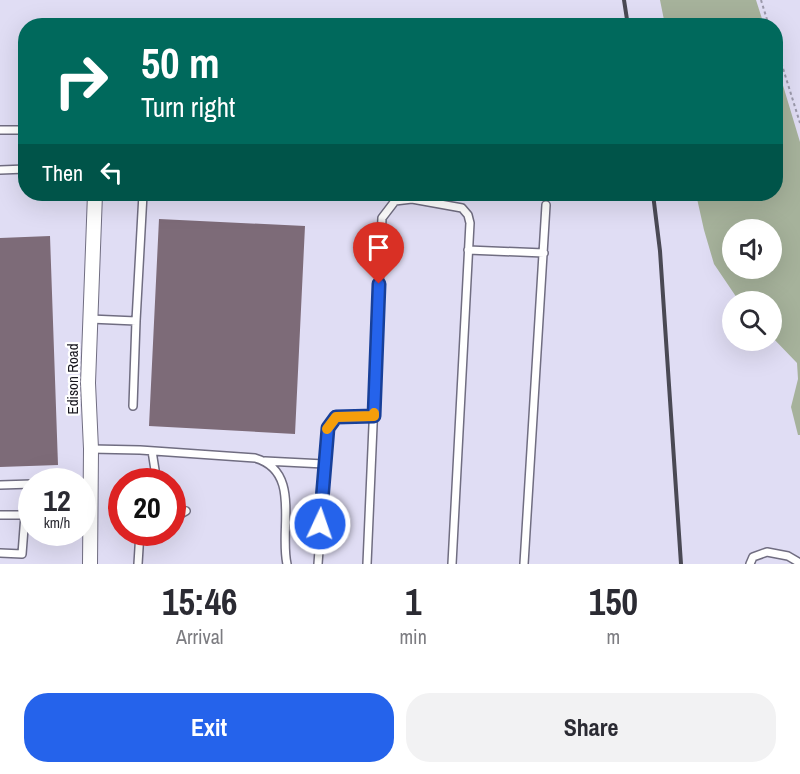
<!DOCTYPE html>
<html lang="en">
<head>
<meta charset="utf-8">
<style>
  :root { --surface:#fff; --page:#f2f2f3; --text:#2b2b33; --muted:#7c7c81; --accent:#2563eb }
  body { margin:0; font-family:"Archivo Narrow",sans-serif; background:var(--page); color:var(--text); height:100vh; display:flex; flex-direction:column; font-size:22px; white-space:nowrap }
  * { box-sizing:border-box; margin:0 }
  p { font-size:20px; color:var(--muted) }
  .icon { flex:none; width:33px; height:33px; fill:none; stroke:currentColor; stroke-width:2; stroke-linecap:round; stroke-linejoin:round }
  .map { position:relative; height:564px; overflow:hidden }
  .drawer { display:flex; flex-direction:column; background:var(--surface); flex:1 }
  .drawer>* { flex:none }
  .hud { position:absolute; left:18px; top:18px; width:765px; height:183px; border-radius:24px; box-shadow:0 6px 24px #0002; background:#00695c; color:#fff; overflow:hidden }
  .controls { position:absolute; left:722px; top:219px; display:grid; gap:12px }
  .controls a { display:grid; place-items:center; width:60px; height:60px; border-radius:50%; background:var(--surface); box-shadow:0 6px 24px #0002; font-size:30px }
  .speed { position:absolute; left:18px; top:468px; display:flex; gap:12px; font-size:30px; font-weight:700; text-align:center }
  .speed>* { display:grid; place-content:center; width:78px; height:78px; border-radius:50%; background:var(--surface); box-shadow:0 6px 24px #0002; line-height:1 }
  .speed small { font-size:15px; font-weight:400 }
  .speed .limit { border:9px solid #d22; background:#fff; color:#111 }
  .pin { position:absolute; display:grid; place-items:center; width:51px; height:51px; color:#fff; margin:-62px -26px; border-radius:50% 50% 50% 0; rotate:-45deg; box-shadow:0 0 6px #0007 }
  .pin .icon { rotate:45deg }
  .me { position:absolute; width:66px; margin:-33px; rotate:3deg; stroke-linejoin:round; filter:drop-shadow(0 0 4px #0008) }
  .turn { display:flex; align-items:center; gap:21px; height:126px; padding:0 24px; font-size:27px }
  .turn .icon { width:78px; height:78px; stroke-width:2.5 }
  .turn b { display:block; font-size:42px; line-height:51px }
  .then { display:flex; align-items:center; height:57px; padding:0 24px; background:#0003; gap:12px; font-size:22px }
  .eta { display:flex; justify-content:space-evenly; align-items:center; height:102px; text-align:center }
  .eta b { font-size:36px; font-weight:800; line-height:42px }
  .primary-button { display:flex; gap:12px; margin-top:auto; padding:12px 24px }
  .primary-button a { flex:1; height:69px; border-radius:24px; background:var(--accent); color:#fff; font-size:24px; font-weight:800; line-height:69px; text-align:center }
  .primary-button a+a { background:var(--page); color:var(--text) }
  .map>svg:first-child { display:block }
</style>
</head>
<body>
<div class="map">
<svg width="800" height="564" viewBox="0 0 800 564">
  <rect width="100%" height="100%" fill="#e0ddf4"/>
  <path fill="#a6b29b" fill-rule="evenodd" d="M660,0h96l8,25h-99z
    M776,62l24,80v293h-2l-7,-28 7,-28 -1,-16 -26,-27v-34l-32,-1 -25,-37 -10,-34 -8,-36h80zM732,230h39v38h-39z"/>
  <path fill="#7d6b78" d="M159,219l146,7 -10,208 -146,-8z
    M50,236l8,229 -58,2v-229z"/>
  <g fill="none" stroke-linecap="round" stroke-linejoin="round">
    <defs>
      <path id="lane" d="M0,130h26
        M0,170l26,-1
        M468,250l76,3
        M90,319l46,2 -3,85
        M136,321l7,-127
        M91,449l49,1 115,8c47,13 24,71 32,106
        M152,451l3,19 -1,12
        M265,461l59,3
        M0,485l32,-1
        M0,515h32
        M172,519l14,-8
        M0,553l22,1 3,-39
        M138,564l2,-32
        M318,564l10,-137 8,-10 38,-1
        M367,564l15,-346 13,-17 17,-2 50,9 6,7 2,8 -18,341
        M524,564l22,-359
        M750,564l3,-7 14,-5 21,4 12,7"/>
      <path id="street" d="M90,564l1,-115 -3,-66 7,-189"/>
    </defs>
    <use href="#lane" stroke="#706d81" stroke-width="10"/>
    <use href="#street" stroke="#706d81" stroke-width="16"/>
    <path stroke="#9b99ab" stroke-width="2" stroke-dasharray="3 3" stroke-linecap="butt" d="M761,0l8,26
      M776,46l24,77"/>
    <use href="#lane" stroke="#fff" stroke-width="7"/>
    <use href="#street" stroke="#fff" stroke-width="14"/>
    <path stroke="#4a4954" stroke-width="4" d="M624,0l4,26
      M653,194l7,57 21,313"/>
  </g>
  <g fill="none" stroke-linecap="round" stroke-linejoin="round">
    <defs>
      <path id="route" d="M320,524l8,-96 8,-11 38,-1 5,-132"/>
    </defs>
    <use href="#route" stroke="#184099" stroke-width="15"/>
    <use href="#route" stroke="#2563eb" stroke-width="10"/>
    <path stroke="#f59e0b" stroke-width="10" d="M327,429l9,-12 38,-1v-3"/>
  </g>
  <g text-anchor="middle" stroke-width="4.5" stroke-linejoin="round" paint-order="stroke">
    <g font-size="15" fill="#19181f" stroke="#fff">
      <text transform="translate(73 379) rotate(-90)" y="5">Edison Road</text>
    </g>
  </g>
</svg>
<div class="controls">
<a><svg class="icon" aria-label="sound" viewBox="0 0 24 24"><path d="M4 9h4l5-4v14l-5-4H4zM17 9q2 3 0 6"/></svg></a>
<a><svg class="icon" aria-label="search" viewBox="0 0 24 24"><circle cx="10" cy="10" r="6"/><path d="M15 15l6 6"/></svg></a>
</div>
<div class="speed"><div>12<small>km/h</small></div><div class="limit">20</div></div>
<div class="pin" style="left:379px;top:284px;background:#d93025"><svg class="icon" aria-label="arrive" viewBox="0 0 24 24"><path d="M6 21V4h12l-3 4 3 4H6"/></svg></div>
<svg class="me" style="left:320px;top:524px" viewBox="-20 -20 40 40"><circle r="17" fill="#2563eb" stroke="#fff" stroke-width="3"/><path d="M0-11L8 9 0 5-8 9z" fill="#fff"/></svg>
<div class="hud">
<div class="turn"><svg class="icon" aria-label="right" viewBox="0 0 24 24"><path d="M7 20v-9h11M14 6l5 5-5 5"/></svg><div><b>50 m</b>Turn right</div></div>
<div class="then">Then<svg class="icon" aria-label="left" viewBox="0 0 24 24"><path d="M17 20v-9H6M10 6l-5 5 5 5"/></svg></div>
</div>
</div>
<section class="drawer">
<div class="eta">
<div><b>15:46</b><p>Arrival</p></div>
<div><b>1</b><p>min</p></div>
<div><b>150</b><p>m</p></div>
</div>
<div class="primary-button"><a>Exit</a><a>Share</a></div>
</section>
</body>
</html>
